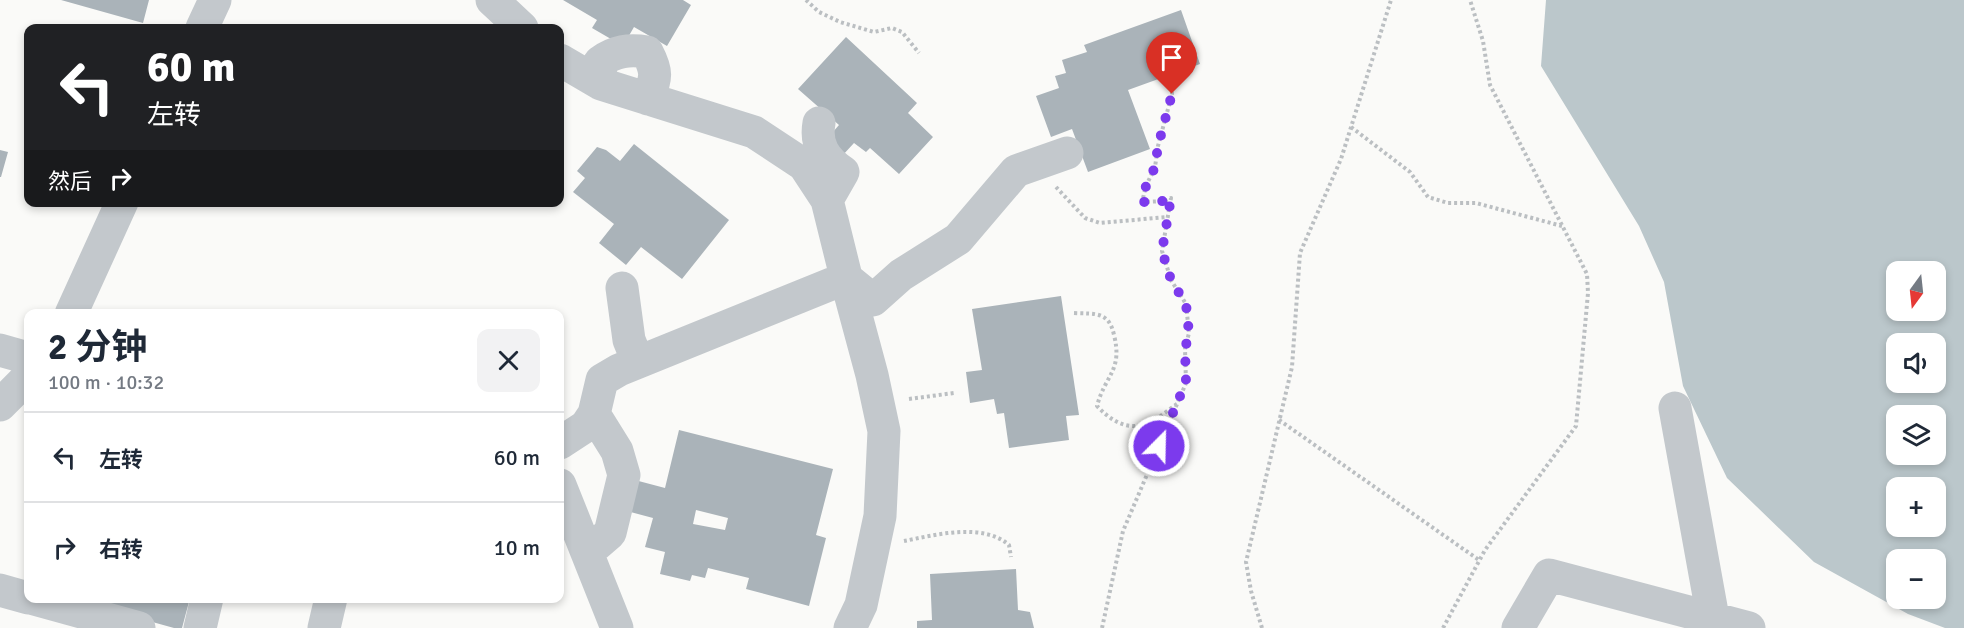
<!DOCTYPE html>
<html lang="zh">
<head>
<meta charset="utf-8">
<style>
  :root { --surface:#fff; --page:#f2f2f3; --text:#1f2937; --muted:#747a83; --line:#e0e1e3 }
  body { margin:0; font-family:Signika,"Noto Sans SC",sans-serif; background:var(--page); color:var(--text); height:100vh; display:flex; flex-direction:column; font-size:22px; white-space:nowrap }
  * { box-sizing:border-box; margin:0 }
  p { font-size:20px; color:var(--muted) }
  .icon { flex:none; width:33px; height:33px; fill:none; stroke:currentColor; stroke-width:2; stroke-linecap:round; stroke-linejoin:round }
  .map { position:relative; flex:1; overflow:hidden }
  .side { position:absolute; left:24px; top:309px; width:540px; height:294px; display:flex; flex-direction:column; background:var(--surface); border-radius:12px; box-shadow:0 3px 9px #0003 }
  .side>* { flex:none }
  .guide { position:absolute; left:24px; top:24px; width:540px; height:183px; border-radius:12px; box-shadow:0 3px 9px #0003; background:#202124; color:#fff; overflow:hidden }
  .needle { width:39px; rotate:195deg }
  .buttons { position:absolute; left:1886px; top:261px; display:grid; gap:12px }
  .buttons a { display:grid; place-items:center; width:60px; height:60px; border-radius:12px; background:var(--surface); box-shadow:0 3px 9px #0003; font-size:30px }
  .pin { position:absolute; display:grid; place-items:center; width:51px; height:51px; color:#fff; margin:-62px -26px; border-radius:50% 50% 50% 0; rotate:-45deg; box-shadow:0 0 6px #0007 }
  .pin .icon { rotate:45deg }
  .me { position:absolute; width:66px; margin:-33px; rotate:23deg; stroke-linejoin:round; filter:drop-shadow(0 0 4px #0008) }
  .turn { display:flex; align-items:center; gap:21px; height:126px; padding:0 24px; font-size:27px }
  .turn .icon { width:78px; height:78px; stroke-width:2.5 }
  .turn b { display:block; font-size:42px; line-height:51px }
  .then { display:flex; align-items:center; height:57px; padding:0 24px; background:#0003; gap:12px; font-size:22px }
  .round { display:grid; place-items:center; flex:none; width:63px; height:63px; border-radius:12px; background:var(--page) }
  .overview { display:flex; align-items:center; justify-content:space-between; height:102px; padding:0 24px }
  h1 { font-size:36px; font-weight:700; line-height:45px }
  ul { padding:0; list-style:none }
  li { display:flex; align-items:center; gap:18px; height:90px; padding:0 24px; border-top:2px solid var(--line) }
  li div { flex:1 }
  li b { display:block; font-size:22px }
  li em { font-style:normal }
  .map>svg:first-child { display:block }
</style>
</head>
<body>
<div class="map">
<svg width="1964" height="628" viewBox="0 0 1964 628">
  <rect width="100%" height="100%" fill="#fafaf8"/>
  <path fill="#bbc7cb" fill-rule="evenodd" d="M1546,0h418v628h-19l-37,-14 -94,-52 -87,-84 -44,-92 -19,-104 -25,-56 -98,-160zM1896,272h39v38h-39zM1896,344h39v38h-39zM1896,416h39v38h-39zM1896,488h39v38h-39zM1896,560h39v38h-39z"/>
  <path fill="#aab3b9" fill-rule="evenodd" d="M61,0h88l-6,23z
    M563,0h120l8,5 -24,41 -33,-19 -11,19 -31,-18 5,-8z
    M1181,10l19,54 -72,26 22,59 -62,23 -16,-43 -21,8 -15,-41 23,-8 -4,-12 11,-3 -4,-13 25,-8 -3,-7z
    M846,37l71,66 -9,10 25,24 -34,37 -29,-26 -4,4 -12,-9 -12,13 -17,-15 14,-16 -41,-36z
    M634,144l95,76 -47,59 -41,-32 -15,18 -27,-22 15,-19 -41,-32 12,-14 -8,-7 20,-24 9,3 14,11z
    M0,150l8,2 -7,25h-1z
    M1061,296l18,119 -13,1 3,24 -60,8 -5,-35 -7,1 -3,-15 -24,4 -4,-31 16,-2 -10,-61z
    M679,430l154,39 -17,66 10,3 -17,68 -63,-17 3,-11 -41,-10 -3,10 -13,-3 -2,6 -30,-7 5,-22 -20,-5 8,-29 -30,-8 8,-31 34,9zM696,510l32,8 -3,12 -32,-6z
    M1016,569l2,41 12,2 4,16h-117v-7l15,-1 -2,-46z
    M66,598h124l-8,30h-8z"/>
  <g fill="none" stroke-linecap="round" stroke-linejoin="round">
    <path stroke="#bbbfc2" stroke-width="4" stroke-dasharray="3 3" stroke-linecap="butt" d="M806,0l13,12 21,10 34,10 18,-4 10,4 17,21
      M1351,127l59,45 18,25 20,6h28l86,23
      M1056,187l29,31 15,5 67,-6
      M1074,313c21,1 35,-2 40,22 9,36 -9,40 -17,71 13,14 31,26 51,17 10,-4 20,-13 29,-19
      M909,399l45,-6
      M1279,420l200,140
      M904,541c31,-6 78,-19 105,4l2,12
      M1102,628l21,-97 63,-148 -1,-34 4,-16 -3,-29 -15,-24 -9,-29 9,-53 -6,3 -23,1 4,-16 9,-19 3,-21 14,-52 -1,-20
      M1262,628l-11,-37 -5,-29 46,-195 8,-114 41,-94 50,-159
      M1443,628l42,-78 91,-124 12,-133 -1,-19 -97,-189 -7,-44 -13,-41"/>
    <path stroke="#c3c8cc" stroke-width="33" d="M492,0l30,28
      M202,28l13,-28
      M560,60l41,24 153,48 50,33 23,35 24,97 21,78 12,56 -4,85 -19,89 -11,23
      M601,84l-1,-22c15,-11 29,-13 47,-10 11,21 9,25 1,47
      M819,123c-4,22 6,37 24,49l-16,28
      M622,288l7,52 9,22
      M71,314l51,-112
      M0,350l28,8
      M0,405l28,-28
      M1675,408l38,210
      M560,443l26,-17 8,-12 8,-34 17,-10 227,-92 27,22 28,-25 57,-36 58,-68 51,-18
      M560,485l57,143
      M588,552l22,-19 14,-58 -7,-24 -23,-37
      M0,590l28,8
      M31,598l108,30
      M200,628l7,-30
      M324,628l7,-30
      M1518,628l31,-53 200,53"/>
  </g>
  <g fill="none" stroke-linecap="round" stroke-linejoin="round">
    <path stroke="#7c3aed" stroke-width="10" stroke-dasharray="0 18" d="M1159,446l27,-64 -1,-33 4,-16 -3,-29 -15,-24 -9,-29 9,-53 -6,3 -23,1 4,-16 9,-19 3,-21 14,-52"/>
  </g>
</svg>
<div class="buttons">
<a><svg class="needle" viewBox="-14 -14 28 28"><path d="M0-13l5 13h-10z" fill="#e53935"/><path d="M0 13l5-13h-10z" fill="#747a83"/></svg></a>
<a><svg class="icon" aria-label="sound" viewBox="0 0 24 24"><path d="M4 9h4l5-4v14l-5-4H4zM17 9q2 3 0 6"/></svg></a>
<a><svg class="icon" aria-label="layers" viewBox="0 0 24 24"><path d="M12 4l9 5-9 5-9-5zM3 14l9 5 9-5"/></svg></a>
<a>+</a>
<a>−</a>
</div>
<div class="pin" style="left:1172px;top:94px;background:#d93025"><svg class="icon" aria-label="arrive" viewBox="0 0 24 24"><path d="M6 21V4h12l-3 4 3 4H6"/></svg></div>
<svg class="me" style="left:1159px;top:446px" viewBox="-20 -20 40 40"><circle r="17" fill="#7c3aed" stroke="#fff" stroke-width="3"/><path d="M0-11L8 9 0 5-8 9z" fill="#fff"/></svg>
<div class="guide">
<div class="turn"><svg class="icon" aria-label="left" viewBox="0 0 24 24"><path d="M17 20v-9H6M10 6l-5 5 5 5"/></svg><div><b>60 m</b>左转</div></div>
<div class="then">然后<svg class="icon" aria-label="right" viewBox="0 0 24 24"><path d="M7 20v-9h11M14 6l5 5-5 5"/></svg></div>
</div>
<section class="side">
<div class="overview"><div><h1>2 分钟</h1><p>100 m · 10:32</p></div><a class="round"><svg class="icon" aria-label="close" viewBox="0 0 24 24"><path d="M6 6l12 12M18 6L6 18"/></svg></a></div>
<ul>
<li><svg class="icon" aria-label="left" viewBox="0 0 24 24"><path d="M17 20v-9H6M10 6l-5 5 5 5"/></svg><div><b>左转</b></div><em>60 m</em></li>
<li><svg class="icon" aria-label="right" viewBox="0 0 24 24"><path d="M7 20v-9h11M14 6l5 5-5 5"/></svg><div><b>右转</b></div><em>10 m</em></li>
</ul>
</section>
</div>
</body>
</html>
